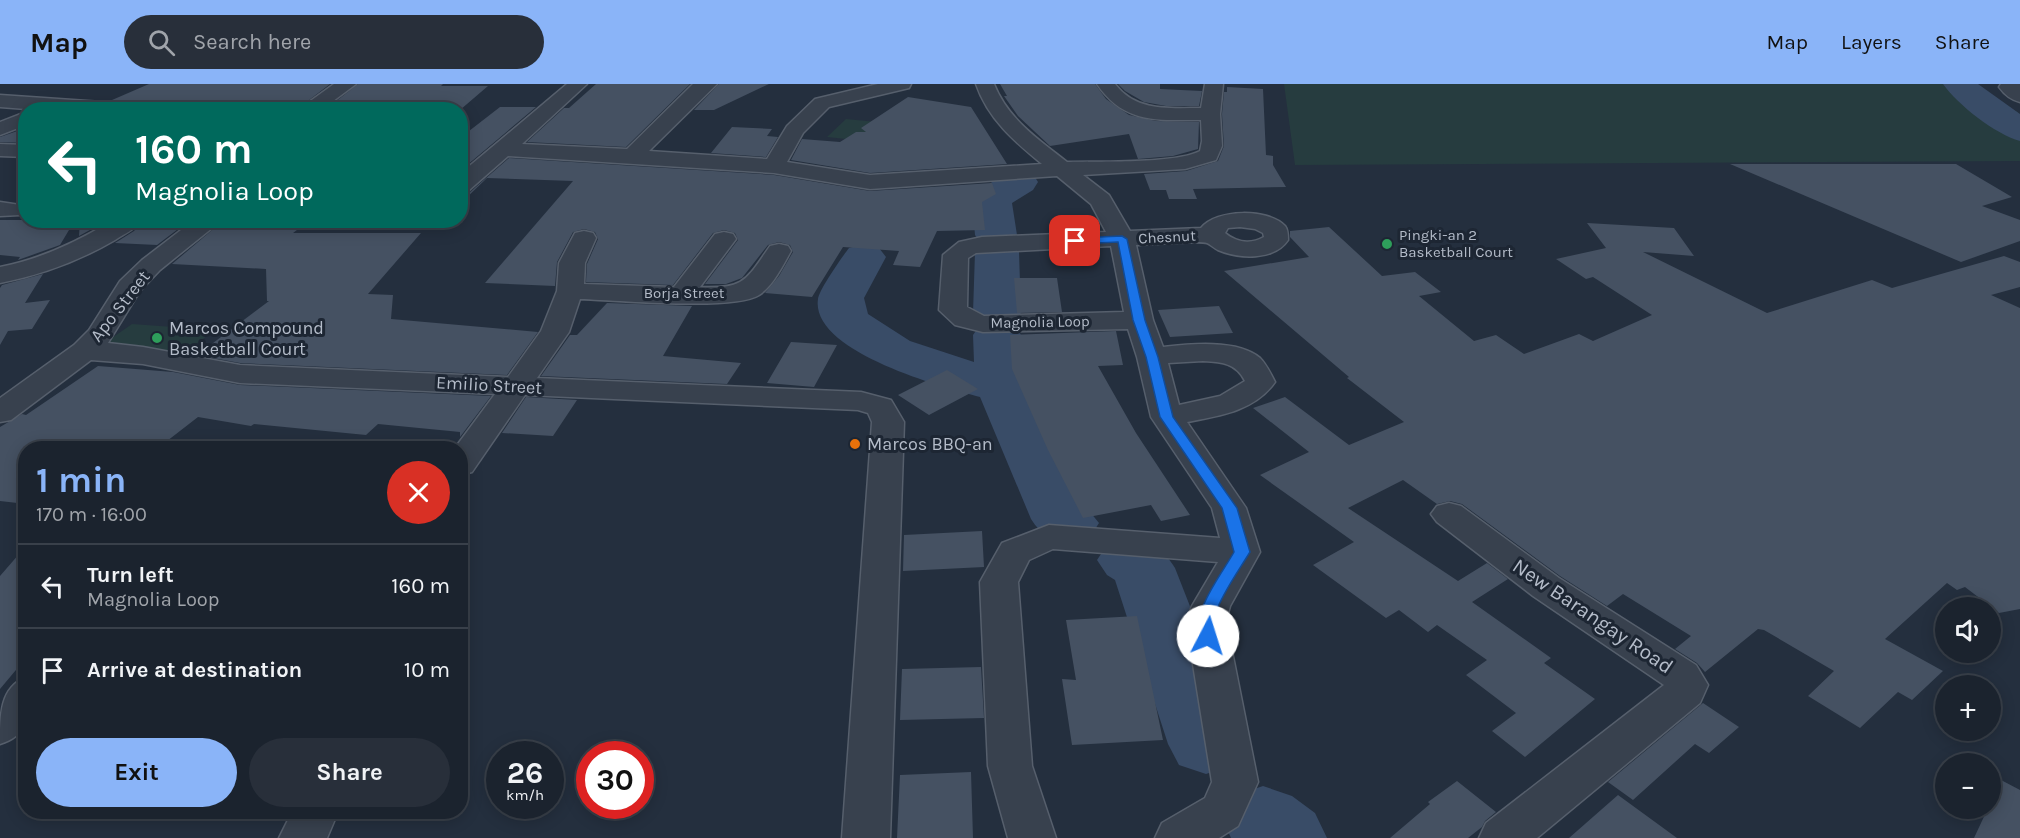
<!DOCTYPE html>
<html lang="en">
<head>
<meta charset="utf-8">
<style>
  :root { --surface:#1b232e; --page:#282f3a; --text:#f1f3f6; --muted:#a0a4aa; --line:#39404a; --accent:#8ab4f8 }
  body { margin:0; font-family:Karla,sans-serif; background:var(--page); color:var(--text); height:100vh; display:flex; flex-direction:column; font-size:22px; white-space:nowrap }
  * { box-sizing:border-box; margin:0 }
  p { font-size:20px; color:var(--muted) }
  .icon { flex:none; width:33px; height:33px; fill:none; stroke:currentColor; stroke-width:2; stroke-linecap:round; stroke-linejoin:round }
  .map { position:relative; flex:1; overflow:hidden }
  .details { position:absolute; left:18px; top:357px; width:450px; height:378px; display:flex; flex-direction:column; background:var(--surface); border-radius:24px; box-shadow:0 3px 15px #0003,0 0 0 2px var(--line) }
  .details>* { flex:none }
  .guide { position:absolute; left:18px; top:18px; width:450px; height:126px; border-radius:24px; box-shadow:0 3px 15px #0003,0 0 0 2px var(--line); background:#00695c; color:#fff; overflow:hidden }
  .buttons { position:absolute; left:1935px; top:513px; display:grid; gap:12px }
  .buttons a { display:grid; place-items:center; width:66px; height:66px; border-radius:50%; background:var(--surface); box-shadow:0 3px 15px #0003,0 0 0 2px var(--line); font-size:30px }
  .speed { position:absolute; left:486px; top:657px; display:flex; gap:12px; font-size:30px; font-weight:700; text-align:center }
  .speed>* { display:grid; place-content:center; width:78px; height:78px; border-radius:50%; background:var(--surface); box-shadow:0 3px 15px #0003,0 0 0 2px var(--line); line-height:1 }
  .speed small { font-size:15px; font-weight:400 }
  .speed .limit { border:9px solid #d22; background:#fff; color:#111 }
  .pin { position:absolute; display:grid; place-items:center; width:51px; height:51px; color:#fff; margin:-26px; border-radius:12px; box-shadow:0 3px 9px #0006 }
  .me { position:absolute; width:66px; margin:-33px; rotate:5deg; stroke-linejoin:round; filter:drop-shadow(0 0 4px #0008) }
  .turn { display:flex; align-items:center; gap:21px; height:126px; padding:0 18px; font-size:27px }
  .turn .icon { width:78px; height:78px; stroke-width:2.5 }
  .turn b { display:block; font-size:42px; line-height:51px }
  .round { display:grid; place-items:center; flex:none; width:63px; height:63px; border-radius:32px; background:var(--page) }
  .headline { display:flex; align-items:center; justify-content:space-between; height:102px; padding:0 18px }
  h1 { font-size:36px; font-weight:700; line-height:45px; color:var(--accent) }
  .cta { display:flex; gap:12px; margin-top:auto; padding:12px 18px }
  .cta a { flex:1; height:69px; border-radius:36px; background:var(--accent); color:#111; font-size:24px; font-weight:700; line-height:69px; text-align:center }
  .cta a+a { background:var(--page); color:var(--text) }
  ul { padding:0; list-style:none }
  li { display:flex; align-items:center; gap:18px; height:84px; padding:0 18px; border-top:2px solid var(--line) }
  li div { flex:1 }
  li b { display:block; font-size:22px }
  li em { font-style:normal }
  header { display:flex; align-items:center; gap:36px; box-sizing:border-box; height:84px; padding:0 30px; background:var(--accent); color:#111 }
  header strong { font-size:28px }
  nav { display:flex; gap:33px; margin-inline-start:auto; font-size:21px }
  .search { width:420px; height:54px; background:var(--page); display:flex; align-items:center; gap:15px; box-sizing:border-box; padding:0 21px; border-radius:33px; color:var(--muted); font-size:22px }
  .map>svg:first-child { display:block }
</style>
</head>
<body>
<header>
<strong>Map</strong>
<div class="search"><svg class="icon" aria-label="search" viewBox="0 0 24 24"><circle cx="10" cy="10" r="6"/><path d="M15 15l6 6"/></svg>Search here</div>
<nav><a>Map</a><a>Layers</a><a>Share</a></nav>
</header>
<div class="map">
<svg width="2020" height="754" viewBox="0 0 2020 754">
  <rect width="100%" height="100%" fill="#242f3e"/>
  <path fill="#263c3f" d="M1284,0h690l46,30v8l-10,4 10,7v28l-725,4z
    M846,35l92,9 -16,19 -95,-10z
    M132,240l83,6 -31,23 -85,-6z"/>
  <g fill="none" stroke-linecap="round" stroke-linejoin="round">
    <path fill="#394c67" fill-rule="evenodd" d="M1943,0h35l42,30v27c-25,-7 -62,-36 -77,-57z
      M1019,86l14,4 5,8 -5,8 -21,13 5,32 -5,8 7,9 2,61 -10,11 3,1 7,10 6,50 59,122 13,16 -9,14c-27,7 -43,7 -59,-18l-51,-122c-39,-10 -170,-46 -162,-98 1,-9 24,-42 31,-51l15,-4 15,4 7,9 -22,41 4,16 42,27 64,21 -1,-27 7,-10 3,-1 -10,-11 2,-61 6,-8 -6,-9 -3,-36 6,-8 27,-17z
      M1129,455c23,6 33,8 46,29l69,176 -11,21 -27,9 -27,-9 -11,-21 -53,-164 -8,-5 -10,-15 10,-15z
      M1263,702l29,10 23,17 12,25h-96l-8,-18 11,-24z"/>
  </g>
  <path fill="#455162" d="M149,0h181l-34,26h-132l-22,-2 -3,-4 -7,-2 -20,-2z
    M358,0h85l-2,2h47l-28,24h-135z
    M596,0h94l-64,63 -99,-5 37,-34h5z
    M719,0h50l-55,26h-20z
    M1000,0h95l11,15 23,16 27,6 43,1 -1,27 -25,7 -35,3 -9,-25 -79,12 -32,-30 -14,-20h3z
    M1118,0h42v5l42,2 -3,15h-33l-22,-4 -19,-11z
    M1227,3l36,2 3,66 7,1v9l13,22 -93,2 4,10h-28l-3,-9h-16l-6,-16 42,-3 32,-10 6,-15 -2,-32 2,-22h3z
    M908,13l63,10 36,57 -137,9 -79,-13 11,-21 38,3 16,-10h10l-5,-4z
    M500,23h36l-76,64v-33z
    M732,43l40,2 -5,7 11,1 -12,20 -55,-4z
    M26,44v15l-26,-1v-5z
    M509,74l265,17 96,16 122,-8 4,11 -14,8 3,28 -48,1 -17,36 -27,-2 6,-14 -56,-4 -31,50 -47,-4 14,-17 14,-24 -3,-7 -11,-3 -11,3 -26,33 -16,6h-21l33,-44 -3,-7 -11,-3 -11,3 -40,52 -87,-3 1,-18 11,-25 -3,-7 -11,-3 -11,3 -16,30 -2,24 -70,-3 88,-102 -86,-3 -27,26v-9l9,-2z
    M1730,80h226l56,33 -30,9 38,14v21l-59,21z
    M0,136h75l-15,25 -42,15 2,-3 -20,-2z
    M80,136h28l-29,16z
    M144,136h46l-33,25 -42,-2 19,-12z
    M224,136h86l-17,13h128l-53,61 25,1 -2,24 147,13 -31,43 -267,-12 -43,-8 72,-54h-2l-1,-32 -94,-5z
    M1587,139l87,5 20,28 -51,-4 124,61 105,-33 20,8 112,-32 16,6v25l-29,8 29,13v301l-21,4 -34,-26 -8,3 -10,-7 -62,56 58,32 -31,29 -14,-8 -38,36 -52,-32 26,-25 -70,-41 -6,-1 -53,43 -8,-9 -22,-14 16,-13 -68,-42 -16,12 -47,-30 -98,-72 -12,-3 -13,3 -34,-24 -55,28 110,73 29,-18 21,16 -36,23 79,56 -7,5 51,36 -70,58 -33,-26 24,-18 -50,-38 21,-15 -50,-35 -9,7 -29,-22 -13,8 -73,-53 41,-23 -94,-67 49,-23 -56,-44 32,-11 64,48 55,-23 -57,-44 2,-1 -125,-106 85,-14 -19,-20v-6l39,-4 53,49 33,-4 26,20 -22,4 55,45 22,-6 28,19 55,-20 14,7 59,-26 -59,-38 -7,2 -30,-20 50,-11z
    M43,190l-18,29 25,-3 -18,29 -24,2 -8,14v-57l2,-3z
    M1014,194h43l5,34 -45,1z
    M607,219l85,3 -29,50 78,7 -14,21 -186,-8 29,-41h7z
    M1219,222l14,27 -63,4 -12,-27z
    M1116,247l7,34 -25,1 38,67 54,82 -29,6 -10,-16 -68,13 -35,-68 -36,-81 -2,-34z
    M791,258l46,3 -23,42 -47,-4z
    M98,282l75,6 67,13 251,11 -31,41v-5l-82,-8 -12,11 -112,-11 -3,2 -53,-9 -40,31h-132v56l-26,-3v-74l22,-13 4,1z
    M947,286l31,19 -49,26 -31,-20z
    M526,313l51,3 -24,36 -51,-3z
    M982,447l2,36 -81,4 1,-36z
    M26,462v112l-26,31v-113z
    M1137,532l26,124 -91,5 -10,-66 14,1 -10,-60z
    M981,583l3,51 -84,2 2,-51z
    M1703,619l36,24 -30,26 -14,-9 -62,56 -25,-18z
    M971,688l2,66h-76l3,-63z
    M2001,696l19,10v48h-46l14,-30h2v-5z
    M1457,697l39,31 -11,9 -3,6 -14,11h-78l40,-34 -2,-2z
    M1618,711l59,43h-108z"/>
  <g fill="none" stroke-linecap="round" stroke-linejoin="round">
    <defs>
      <path id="minor" d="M334,0h22l-35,26h-23z
        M567,0h20l-65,60 105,5 66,-65h24l-68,67 118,8 20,-33 28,-27 63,-15h33l-2,4 -80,19 -26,26 -16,29 83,13 172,-11c-28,-23 -54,-45 -66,-80h18c14,35 44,55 73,78 31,-1 108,2 133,-11l2,-10 -1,-21c-44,0 -77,4 -104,-36h18c21,28 55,24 86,24l4,-24h18l-3,30 2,32 -6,14 -31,9 -102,6 26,20 21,36 71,-3c15,-19 67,-20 84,-2 3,4 3,9 3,14 -14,21 -49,19 -70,10 -4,-2 -8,-6 -11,-7 -8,-3 -60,2 -71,2l17,75 10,27c26,-3 75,-8 97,11 6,6 11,16 15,24 -20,29 -56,34 -88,40l59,86 14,44 -30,54 -4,15 32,161 -20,44 -19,12h-64l7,-15 43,-25 7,-16 -26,-161 6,-15 26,-44 -165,-13 -24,11 -11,22 14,184 24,72h-48l-20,-72 -8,-184 22,-39 47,-18 171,13 -8,-30 -61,-91 -14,-60 -9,-28 -145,3 -28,-7 -16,-15 4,-55 16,-13 23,-5 124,-5 -15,-28 -34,-28 -187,13 -96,-16 -266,-17 -40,35 -8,2v-19zM1240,143l15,2 8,4 1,4c-14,8 -28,5 -39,-4l3,-5zM1111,162l13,66 -140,4 -17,-9 1,-49 8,-5zM1203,277c19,1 33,2 42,20l-25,15 -41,9 -11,-42z
        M2001,0h19v18c-9,-2 -16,-8 -21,-15z
        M0,11l131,9 7,2 2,4h-101l-39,-3z
        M26,28v13l-26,10v-13z
        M0,60l26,1v12l-26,-1z
        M0,118l20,3 4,5 -4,5 -20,1z
        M113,136h29c-6,9 -18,14 -27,20 -36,21 -74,35 -115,43v-16c41,-8 77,-25 113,-47z
        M194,136h28l-62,50 -20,21 -32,52 35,4 97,18 268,12 33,-46 16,-40 2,-28 16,-30 9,-2 9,2 3,5 -11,25 -1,21 90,3 41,-53 9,-2 9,2 3,5 -36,48c45,2 46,-7 70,-41l9,-2 9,2 3,5c-8,14 -18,35 -32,44 -25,16 -144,5 -179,4l-11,33 -32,46 324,14 30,8 13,22 -14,416h-48l30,-416 -4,-9 -10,-3 -333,-15 -53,77 -12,3v-27h-5l40,-54 -255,-11 -97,-19 -52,-4 -80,60 -11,2v-24l74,-53 15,-15 31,-49 22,-21z
        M1449,419l12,3 98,72 137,87 12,20 -8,18 -163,135h-58l7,-15 178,-138 -131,-89 -96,-74 -6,-8 6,-8z
        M26,593c0,31 9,56 -26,67 0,-30 0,-56 26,-67z
        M292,728h46l-11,26h-48z"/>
    </defs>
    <use href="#minor" stroke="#565f6c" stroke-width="3"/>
    <use href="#minor" fill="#38414e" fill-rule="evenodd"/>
  </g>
  <path fill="#1a73e8" stroke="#114b97" stroke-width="1.5" d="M1122,152l5,3 18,81 13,37 15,60 64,91 13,44c-11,18 -24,36 -32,55 -5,13 0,26 -4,33h-12c-14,-25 20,-66 32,-88l-12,-44 -62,-91 -14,-60 -13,-37 -15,-78 -43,2 -5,-3 5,-3z"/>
  <g fill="#2e9e5b" stroke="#1d2633" stroke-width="2">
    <circle cx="1387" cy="160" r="6"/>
    <circle cx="157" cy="254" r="6"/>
  </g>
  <circle fill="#e8710a" stroke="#1d2633" stroke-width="2" cx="855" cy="360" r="6"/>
  <g text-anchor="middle" stroke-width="6" stroke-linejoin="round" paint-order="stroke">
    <g font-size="15" fill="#b4bcc9" stroke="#1d2633" text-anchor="start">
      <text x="1399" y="156">Pingki-an 2<tspan x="1399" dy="17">Basketball Court</tspan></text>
    </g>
    <g font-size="15" fill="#b4bcc9" stroke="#1d2633">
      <text transform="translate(1167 153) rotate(-3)" y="5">Chesnut</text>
      <text x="684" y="214">Borja Street</text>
      <text transform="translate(1040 238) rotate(-1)" y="5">Magnolia Loop</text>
    </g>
    <g font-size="18" fill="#b4bcc9" stroke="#1d2633">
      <text transform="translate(120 222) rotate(-52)" y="6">Apo Street</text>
      <text transform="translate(489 301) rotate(3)" y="6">Emilio Street</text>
    </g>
    <g font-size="18" fill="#b4bcc9" stroke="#1d2633" text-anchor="start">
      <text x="169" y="250">Marcos Compound<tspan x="169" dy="21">Basketball Court</tspan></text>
      <text x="867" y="366">Marcos BBQ-an</text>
    </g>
    <g font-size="21" fill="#b4bcc9" stroke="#1d2633">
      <text transform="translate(1593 532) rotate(34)" y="7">New Barangay Road</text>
    </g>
  </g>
</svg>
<div class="buttons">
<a><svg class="icon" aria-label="sound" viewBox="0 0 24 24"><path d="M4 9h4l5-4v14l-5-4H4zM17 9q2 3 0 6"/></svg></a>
<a>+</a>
<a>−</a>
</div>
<div class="speed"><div>26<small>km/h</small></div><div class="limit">30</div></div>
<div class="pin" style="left:1075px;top:157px;background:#d93025"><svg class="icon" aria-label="arrive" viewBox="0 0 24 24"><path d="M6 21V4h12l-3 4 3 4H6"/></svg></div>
<svg class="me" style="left:1208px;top:552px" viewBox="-20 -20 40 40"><circle r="19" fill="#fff"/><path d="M0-13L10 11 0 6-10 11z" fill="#1a73e8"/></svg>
<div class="guide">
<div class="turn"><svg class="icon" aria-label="left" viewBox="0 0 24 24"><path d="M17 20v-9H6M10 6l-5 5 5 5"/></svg><div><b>160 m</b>Magnolia Loop</div></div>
</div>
<section class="details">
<div class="headline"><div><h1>1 min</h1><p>170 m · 16:00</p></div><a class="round" style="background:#d93025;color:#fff"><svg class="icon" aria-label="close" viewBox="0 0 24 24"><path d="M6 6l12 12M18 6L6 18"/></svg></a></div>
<ul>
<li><svg class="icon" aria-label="left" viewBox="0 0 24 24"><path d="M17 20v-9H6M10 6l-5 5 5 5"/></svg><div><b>Turn left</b><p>Magnolia Loop</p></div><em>160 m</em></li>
<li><svg class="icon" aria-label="arrive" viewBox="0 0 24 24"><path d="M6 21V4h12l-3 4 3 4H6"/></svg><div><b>Arrive at destination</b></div><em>10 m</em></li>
</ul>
<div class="cta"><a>Exit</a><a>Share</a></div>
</section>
</div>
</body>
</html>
